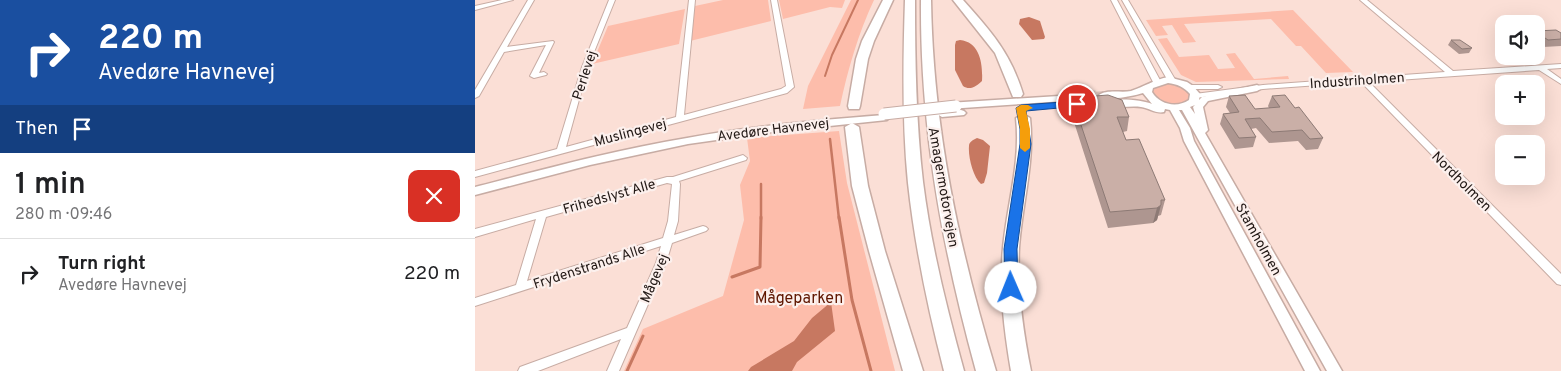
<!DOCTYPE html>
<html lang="en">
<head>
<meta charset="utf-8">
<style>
  :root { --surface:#fff; --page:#f2f2f2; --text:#202124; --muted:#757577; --line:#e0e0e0 }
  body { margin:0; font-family:Overpass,sans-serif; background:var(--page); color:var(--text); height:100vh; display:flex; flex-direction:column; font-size:19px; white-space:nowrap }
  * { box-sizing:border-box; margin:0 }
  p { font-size:16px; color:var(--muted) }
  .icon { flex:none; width:28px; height:28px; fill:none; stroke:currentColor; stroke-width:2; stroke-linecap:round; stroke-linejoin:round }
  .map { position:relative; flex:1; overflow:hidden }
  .drawer { display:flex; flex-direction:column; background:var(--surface); width:475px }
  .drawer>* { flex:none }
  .guide { background:#1a4fa0; color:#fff; overflow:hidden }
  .fabs { position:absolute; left:1020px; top:15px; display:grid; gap:10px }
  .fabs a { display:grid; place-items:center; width:50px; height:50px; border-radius:10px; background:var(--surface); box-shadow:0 5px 20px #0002; font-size:25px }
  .pin { position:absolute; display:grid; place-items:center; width:42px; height:42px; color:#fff; margin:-21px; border:2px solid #fff; border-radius:50%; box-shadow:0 1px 5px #0007 }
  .me { position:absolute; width:55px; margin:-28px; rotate:359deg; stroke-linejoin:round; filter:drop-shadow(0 0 4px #0008) }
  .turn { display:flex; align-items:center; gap:18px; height:105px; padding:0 15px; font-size:22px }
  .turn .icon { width:65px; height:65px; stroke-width:2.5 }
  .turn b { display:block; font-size:35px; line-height:42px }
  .then { display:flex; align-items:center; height:48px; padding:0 15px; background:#0003; gap:10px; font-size:19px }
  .round { display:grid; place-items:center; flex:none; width:52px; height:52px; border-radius:10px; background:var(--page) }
  .head { display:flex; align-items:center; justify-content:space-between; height:85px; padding:0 15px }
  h1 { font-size:30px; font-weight:600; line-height:38px }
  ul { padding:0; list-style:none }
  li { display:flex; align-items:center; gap:15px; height:70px; padding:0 15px; border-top:1px solid var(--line) }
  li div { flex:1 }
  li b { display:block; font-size:19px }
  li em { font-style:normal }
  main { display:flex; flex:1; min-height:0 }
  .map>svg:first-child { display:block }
</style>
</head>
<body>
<main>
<section class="drawer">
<div class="guide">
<div class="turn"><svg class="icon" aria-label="right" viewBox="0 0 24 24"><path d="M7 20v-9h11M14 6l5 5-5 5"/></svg><div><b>220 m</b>Avedøre Havnevej</div></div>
<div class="then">Then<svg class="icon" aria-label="arrive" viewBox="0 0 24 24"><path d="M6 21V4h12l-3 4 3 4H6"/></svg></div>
</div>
<div class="head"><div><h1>1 min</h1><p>280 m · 09:46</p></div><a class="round" style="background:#d93025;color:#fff"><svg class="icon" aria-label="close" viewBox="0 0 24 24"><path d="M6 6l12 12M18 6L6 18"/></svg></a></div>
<ul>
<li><svg class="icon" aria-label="right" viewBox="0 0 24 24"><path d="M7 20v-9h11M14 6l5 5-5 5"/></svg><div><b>Turn right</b><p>Avedøre Havnevej</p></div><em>220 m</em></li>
</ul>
</section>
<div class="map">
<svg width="1086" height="371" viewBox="0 0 1086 371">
  <rect width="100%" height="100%" fill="#fbdfd6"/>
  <path fill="#fdbdab" d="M248,0h45l3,21 -81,20 5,-35z
    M304,0h66l-3,8 -12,-1 -47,12z
    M376,0h23c-16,34 -26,69 -34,106l-37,3 5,-23z
    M210,9l-6,35 -87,20 16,-38z
    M818,10l60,62 -27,1 -25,-27h-5l-25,-27 -87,5 12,18 -13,1 -11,-18 -10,1 6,9 -12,1 -10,-16z
    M692,38l12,19 30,-2 9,14 17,-1 -9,-14 9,-1 19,26 34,-3 1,3 -93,3 -15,-7 -23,-36z
    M691,82l12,2 12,9 -1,6c-12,10 -28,5 -37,-6l1,-6z
    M364,131l8,52 48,188h-271l19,-42 80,-33 21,-76 -4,-35 10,-24 -3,-23z"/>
  <path fill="#c77861" d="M554,17l11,4 5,16 -1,2 -12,1 -13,-16 1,-5z
    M485,40c20,2 23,24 22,41 -5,5 -12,10 -19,5l-8,-16v-25l1,-4z
    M502,138l6,2 7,6 -3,27 -3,10 -3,1c-8,-7 -13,-27 -12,-38 0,-4 4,-6 8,-8z
    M356,302l4,29 -38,31 -5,9h-44l3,-4 43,-26 18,-23z"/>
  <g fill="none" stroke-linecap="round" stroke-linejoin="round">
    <path stroke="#c77861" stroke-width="2" d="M350,76l7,-21 26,-55"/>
    <path stroke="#c77861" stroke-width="2.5" d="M355,139l9,80
      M286,219v-35"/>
    <path stroke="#c77861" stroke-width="3" d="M364,217l13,83 19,71
      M257,277l28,-10 1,-50
      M152,371l16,-35"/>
    <path stroke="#dac1b9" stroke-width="8" stroke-dasharray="8 4.5" stroke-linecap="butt" d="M609,97l20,-2"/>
    <path stroke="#dac1b9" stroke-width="11" stroke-dasharray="11 5" stroke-linecap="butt" d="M600,98l21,-2"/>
    <defs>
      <path id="street" d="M27,0h11l-38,10v-4z
        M53,0h6l-27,47 46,-6 1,1 -15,31 5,-1 3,2 -1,1 -12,3 -4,-2 16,-31 -42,7 -25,44 -4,2v-8z
        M134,0h6l-27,67 -22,80 110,-30 13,-117h6l-11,115 97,-26 5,-3 -15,-86h6l17,87 -7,6 -312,84v-6l82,-22 25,-82z
        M636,0h6l44,82 -1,2h-3l-4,-2z
        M647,0h6l48,81 -1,2h-3l-4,-2z
        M885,0h7l86,71 108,-7v4l-14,1 14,10v5l-22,-14 -170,12 192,192v11l-4,-1 -196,-202 -98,7 -68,9 -4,-2 4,-2 68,-9 182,-13z
        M712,85h31l4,2 -4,2h-28l-4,-2z
        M268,155l4,3 -1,2 -67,21 1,3 -2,37 -4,14 29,-9 3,1 2,2 -2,2 -34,12 -6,20 -47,108h-12l14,-32 -83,32h-20l2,-4 107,-39 29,-65 5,-17 -186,60v-8l41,-13 20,-66 -61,18v-8l192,-52h6zM192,183l5,1 -4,37 -5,17 -136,43 19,-64z"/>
      <path id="secondary" d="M693,77l19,5 6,4 7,8 -1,6 3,-3 55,-12 5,3 -5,3 -49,10 -5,6 5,23 -3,3 137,238h-15l-145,-261h-3l11,18 4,13 126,230h-15l-121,-230 -4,-13 -10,-18 -5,-1 -1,3c-8,2 -15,-4 -23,-5 -11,-2 -27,3 -36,-4 8,-6 37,-3 47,1l-9,-11c-10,3 -35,9 -44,2 8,-6 22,-2 32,-4 13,-4 22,-11 37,-14zM693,83c9,1 16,4 22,11l-1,6c-12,8 -29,5 -37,-8l1,-4zM720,105l-2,2 2,7 -5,-7z
        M600,95l3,1v4l-130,9 -5,-3 5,-3z
        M486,110l3,1 2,2 -2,2 -22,2 -5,-3 5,-3z
        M409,115l3,1 2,2 -2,2 -115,12 -84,12 -98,21 -115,30v-8c70,-18 140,-37 212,-49 65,-12 131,-18 197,-23z"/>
      <path id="highway" d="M408,0h10l-19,41 -6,18 -8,47 -1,3h-10l-1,-3 8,-47 6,-18z
        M430,0h10c0,61 1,122 8,182 8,64 24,127 41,189h-20c-16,-62 -29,-124 -36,-188 -6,-60 -5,-122 -3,-183z
        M446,0h10c2,129 28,248 65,371h-20c-34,-124 -56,-242 -55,-371z
        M478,0h10c28,31 48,54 60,94l-2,3h-8l-18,-44z
        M548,114l7,4c5,45 -8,86 -11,130 -2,42 4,83 12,123h-20c-7,-41 -12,-82 -8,-123 4,-44 18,-85 13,-130z
        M377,123l7,4 9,59 17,65 38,120h-20l-34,-120 -17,-65 -7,-59z"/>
    </defs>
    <use href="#street" stroke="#c7aca4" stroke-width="2"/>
    <use href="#secondary" stroke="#c7aca4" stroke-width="3"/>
    <use href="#highway" stroke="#c7aca4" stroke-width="3"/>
    <use href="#street" fill="#fff" fill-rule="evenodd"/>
    <use href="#secondary" fill="#fff" fill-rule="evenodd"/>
    <use href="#highway" fill="#fff" fill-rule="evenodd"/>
    <defs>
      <path id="secondary-bridge" d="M409,114l72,-8"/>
    </defs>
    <use href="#secondary-bridge" stroke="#c7aca4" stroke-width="13" stroke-linecap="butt"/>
    <use href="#secondary-bridge" stroke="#fff" stroke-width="11"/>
  </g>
  <path fill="#ae9690" d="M1061,31l25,2v13l-18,1 -7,-4z
    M976,40l21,8 -3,5 -10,1 -11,-9z
    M754,96l26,13 14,-1 -1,-2 4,-10 23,12 28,30 -5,11 -12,1 -8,-9 -29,2 -13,-15 -5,1 5,8 -3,10 -18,2 -15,-25 3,-10 7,-1 -4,-6z
    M608,97l46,20 -2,14 -4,1 3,8 39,60 -4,15 -3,1 -1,4 -4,3 -45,5 -35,-109 1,-15 9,-1z"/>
  <path fill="#8d7a75" d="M686,205l-4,15 -4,3 4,-15z"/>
  <path fill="#caafa7" stroke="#8d7a75" d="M1081,30l5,3v6l-13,1 -12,-8v-1z
    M976,40h9l12,8 -10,1z
    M633,95l14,5 7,17h-12l9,23 13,-1 26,61h-4v5l-4,3 -47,4 -36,-108 11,-1 -2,-6z
    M770,95l10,14 25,-2 -8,-11 13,-1 10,13 4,-1 24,31 -13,1 -8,-9 -30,2 -12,-14 -15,1 11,18 -17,1 -16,-24 16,-2 -10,-16z"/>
  <path fill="#1a73e8" stroke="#114b97" d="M602,101l5,3 -1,2 -55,5 5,33 -14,105 1,39 -2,4 -5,1 -4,-1 -2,-4 -1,-39 16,-105v-15l-4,-21 5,-3z"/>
  <path fill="#f59e0b" d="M546,105h7l5,3 -7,3 4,18v19l-5,4 -5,-4v-19l-4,-21z"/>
  <g text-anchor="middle" stroke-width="4.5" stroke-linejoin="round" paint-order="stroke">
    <g font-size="14" fill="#211815" stroke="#fcf0ed">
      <text transform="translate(109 75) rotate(-72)" y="5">Perlevej</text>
      <text transform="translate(882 80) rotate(-4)" y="5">Industriholmen</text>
      <text transform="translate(298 129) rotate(-7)" y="5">Avedøre Havnevej</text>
      <text transform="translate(155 132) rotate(-15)" y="5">Muslingevej</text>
      <text transform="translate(987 181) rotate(45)" y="5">Nordholmen</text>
      <text transform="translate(469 187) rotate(80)" y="5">Amagermotorvejen</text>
      <text transform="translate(134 196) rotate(-16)" y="5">Frihedslyst Alle</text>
      <text transform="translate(784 239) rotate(61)" y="5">Stamholmen</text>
      <text transform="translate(114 266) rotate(-18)" y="5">Frydenstrands Alle</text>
      <text transform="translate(179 278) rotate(-67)" y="5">Mågevej</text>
    </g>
    <g font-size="16" fill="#5f1600" stroke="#fcf0ed">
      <text x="324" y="303">Mågeparken</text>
    </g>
  </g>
</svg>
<div class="fabs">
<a><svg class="icon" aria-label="sound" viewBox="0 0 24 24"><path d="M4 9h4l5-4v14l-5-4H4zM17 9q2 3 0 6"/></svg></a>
<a>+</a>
<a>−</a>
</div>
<div class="pin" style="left:602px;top:104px;background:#d93025"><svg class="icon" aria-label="arrive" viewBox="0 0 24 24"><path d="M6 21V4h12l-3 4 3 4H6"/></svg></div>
<svg class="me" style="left:536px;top:288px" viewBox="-20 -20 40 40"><circle r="19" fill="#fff"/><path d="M0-13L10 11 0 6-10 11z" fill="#1a73e8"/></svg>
</div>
</main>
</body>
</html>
